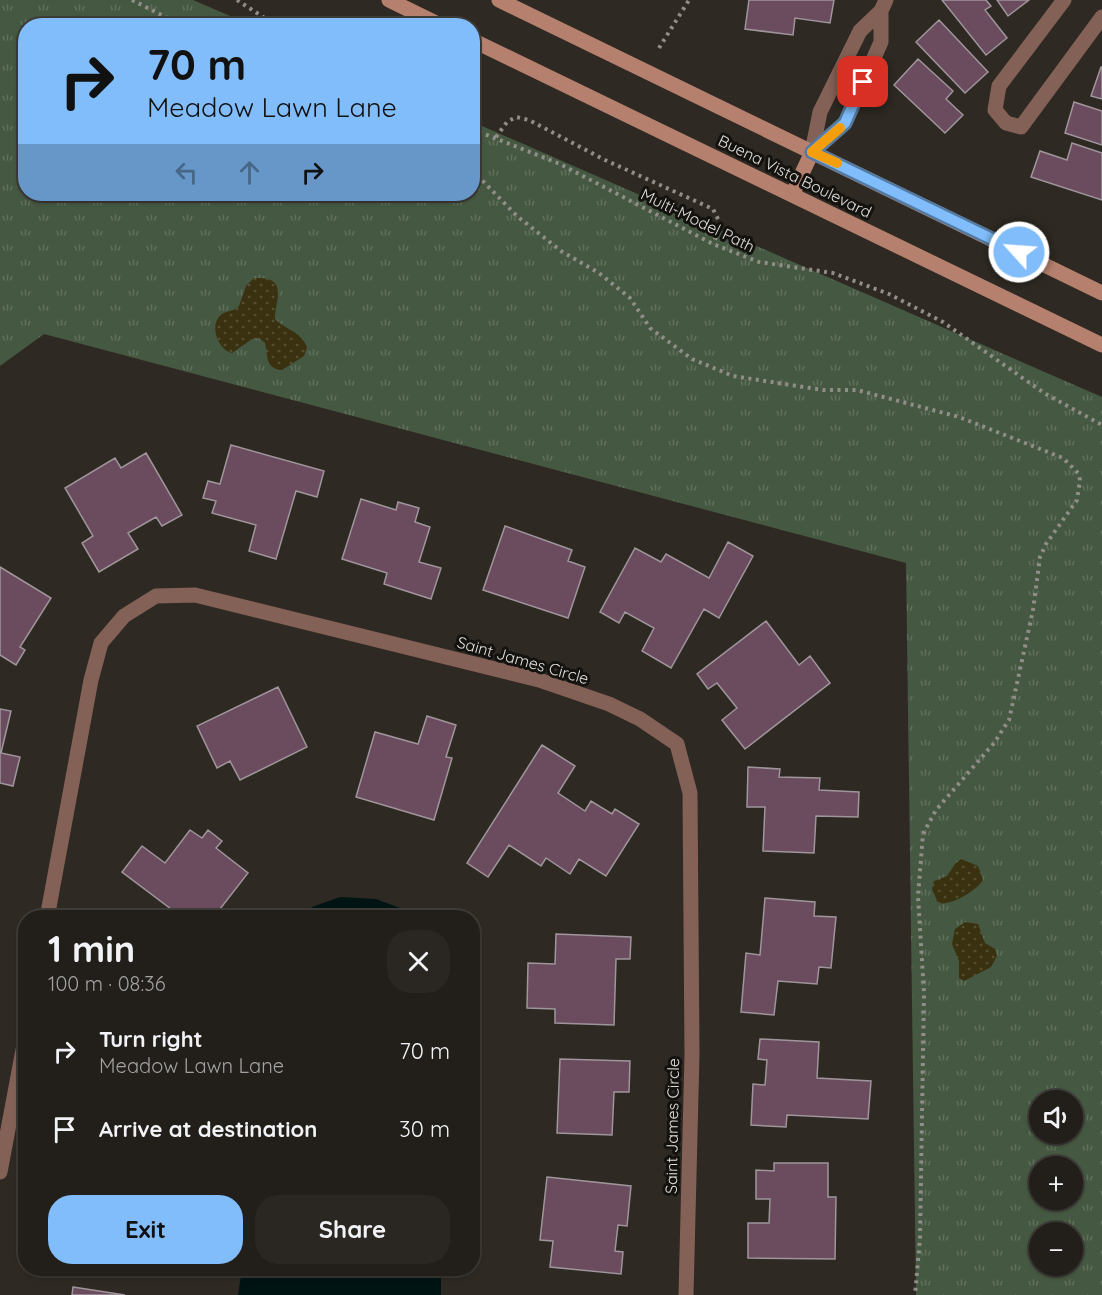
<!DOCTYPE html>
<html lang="en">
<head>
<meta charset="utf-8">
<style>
  :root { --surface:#221f1a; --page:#2a2723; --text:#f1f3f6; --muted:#a2a2a2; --line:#3f3d39; --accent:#80bdfa }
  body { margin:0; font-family:Quicksand,sans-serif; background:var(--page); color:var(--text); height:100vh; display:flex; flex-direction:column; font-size:22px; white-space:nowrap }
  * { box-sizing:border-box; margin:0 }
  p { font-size:20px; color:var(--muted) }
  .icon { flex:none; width:33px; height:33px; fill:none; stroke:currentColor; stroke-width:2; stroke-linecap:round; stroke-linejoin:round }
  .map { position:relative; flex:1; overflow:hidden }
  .sheet { position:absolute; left:18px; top:910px; width:462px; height:366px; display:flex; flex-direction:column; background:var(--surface); border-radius:24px; box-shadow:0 2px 4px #0004,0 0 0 2px var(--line) }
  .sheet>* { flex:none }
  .top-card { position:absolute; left:18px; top:18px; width:462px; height:183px; border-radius:24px; box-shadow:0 2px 4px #0004,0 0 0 2px var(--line); background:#80bdfa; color:#111; overflow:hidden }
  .controls { position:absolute; left:1029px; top:1090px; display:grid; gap:12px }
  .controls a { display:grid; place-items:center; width:54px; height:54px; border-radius:50%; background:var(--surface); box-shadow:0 2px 4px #0004,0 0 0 2px var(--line); font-size:30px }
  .pin { position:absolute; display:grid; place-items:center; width:51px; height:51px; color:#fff; margin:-26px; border-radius:12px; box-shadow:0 3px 9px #0006 }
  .me { position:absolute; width:66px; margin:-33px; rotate:296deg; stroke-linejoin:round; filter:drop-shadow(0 0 4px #0008) }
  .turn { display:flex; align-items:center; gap:21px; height:126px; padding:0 30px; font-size:27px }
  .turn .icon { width:78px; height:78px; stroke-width:2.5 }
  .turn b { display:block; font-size:42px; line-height:51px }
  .lanes { display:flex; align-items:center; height:57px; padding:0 30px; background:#0003; justify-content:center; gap:30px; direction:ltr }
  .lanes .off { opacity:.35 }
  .round { display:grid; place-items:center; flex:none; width:63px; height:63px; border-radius:24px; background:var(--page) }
  .head { display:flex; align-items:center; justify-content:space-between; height:102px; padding:0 30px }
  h1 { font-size:36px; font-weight:700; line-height:45px }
  .cta { display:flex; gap:12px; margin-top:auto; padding:12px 30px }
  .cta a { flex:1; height:69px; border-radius:24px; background:var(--accent); color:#111; font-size:24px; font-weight:700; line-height:69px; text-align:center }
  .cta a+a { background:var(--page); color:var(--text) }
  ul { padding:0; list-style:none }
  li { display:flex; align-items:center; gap:18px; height:78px; padding:0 30px }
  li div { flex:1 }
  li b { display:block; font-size:22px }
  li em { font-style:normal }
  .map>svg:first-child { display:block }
</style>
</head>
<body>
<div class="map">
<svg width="1102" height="1295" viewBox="0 0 1102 1295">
  <defs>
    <pattern id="grass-tufts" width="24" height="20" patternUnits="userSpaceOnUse" patternTransform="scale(1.5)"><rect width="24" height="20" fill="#455841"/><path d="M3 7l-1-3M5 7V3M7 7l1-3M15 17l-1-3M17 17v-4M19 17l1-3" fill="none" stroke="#60705c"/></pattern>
    <pattern id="sand-dots" width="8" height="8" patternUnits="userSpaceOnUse" patternTransform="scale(1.5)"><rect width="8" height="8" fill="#393110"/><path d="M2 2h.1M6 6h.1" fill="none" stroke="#554e32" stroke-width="1.8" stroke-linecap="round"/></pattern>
  </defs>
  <rect width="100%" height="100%" fill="#2e2922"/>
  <path fill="url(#grass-tufts)" fill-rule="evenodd" d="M0,0h193l58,25 -225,1v168h446l1,-72 629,275v898h-186l-10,-732 -862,-229 -44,32zM1040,1101h32v33h-32zM1040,1167h32v33h-32zM1040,1233h32v33h-32z"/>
  <path fill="url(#sand-dots)" d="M254,278c37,-2 20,24 21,41 12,12 25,11 32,28l-3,9 -22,14c-17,-1 -14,-15 -17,-27l-6,-5 -7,1 -20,14c-14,-3 -24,-29 -10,-39 6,-4 12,-2 17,-8l7,-20z
    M961,859l17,7 5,14c-7,11 -32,26 -45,23l-6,-14 2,-8 13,-5 8,-12z
    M965,922l13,2 7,19 10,6 2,7 -6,11 -27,14 -5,-3v-17l-7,-17 3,-15z"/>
  <path fill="#001414" d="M340,897l36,2 40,15 4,4h-112l4,-11z
    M242,1269h199v26h-203z"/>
  <path fill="#6a4c5e" stroke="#9f959b" stroke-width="1.5" d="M749,0h85l-4,23 -35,-5 -2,17 -48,-6z
    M942,0h44l5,6 -6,4 22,28 -21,17z
    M997,0h32l-21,16z
    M939,20l49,52 -23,21 -49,-51z
    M918,59l35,32 -7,8 17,16 -18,18 -51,-48z
    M1101,67h1v32l-11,-3z
    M1074,102l28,9v34l-37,-12z
    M1072,143l30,10v47l-71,-23 9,-26 27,9z
    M231,445l93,26 -7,26 -21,-6 -20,68 -27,-8 7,-26 -44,-12 4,-12 -13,-3 5,-17 12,3z
    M146,453l36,62 -20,11 -6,-9 -28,16 10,16 -39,23 -17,-29 11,-7 -28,-48 50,-30 6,10z
    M361,499l35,11 2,-8 21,6 -4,14 15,5 -11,35 22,6 -10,31 -47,-15 3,-11 -45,-14z
    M505,526l67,24 -4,11 17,6 -17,51 -85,-28z
    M728,542l25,14 -34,62 -15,-9 -33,59 -29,-17 12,-23 -29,-16 -6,11 -19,-11 35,-64 26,14 5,-8 43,24z
    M0,567l51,31 -31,49 5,3 -9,15 -16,-10z
    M766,621l33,44 11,-9 20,27 -85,66 -23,-29 15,-12 -20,-25 -9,6 -11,-15z
    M278,687l29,60 -67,33 -10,-19 -13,7 -20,-42z
    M0,709l11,2 -10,42 19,4 -7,29 -13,-3z
    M427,716l29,9 -10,32 6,1 -18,62 -78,-23 19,-65 43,12z
    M542,745l33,21 -17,27 27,18 6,-10 21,13 3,-5 24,15 -33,52 -27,-17 -9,15 -24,-16 -5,8 -32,-21 -21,32 -21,-14z
    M748,767l32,2 -1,8 41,1 -1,12 40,2 -1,25 -42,-1 -2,37 -51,-2 2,-44h-18z
    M190,830l12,8 6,-8 14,11 -6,7 32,25 -35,45h-30l-61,-46 20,-26 23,17z
    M765,898l50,4 -1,14 22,1 -5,51 -12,-1 -2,17 -39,-3 -4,34 -33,-3 5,-59 14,2z
    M556,934l75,3 -1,22h-14l-2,66 -59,-2v-14l-28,-1 1,-45 27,1z
    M760,1039l59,3 -2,36 54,3 -3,38 -81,-4 -1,12 -35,-2 2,-41 12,1 2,-25 -9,-1z
    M560,1059l70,2 -1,31h-15l-2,43 -55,-2z
    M774,1163h54v34h8l-1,62 -87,-1v-35h21l1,-24h-14v-29l18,1z
    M547,1177l84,9 -4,40 -9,-1 -3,26 8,1 -2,22 -71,-7 3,-26 -13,-1z
    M73,1287l52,8h-53z"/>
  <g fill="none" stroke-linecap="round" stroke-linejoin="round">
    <path stroke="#918d87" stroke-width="4" stroke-dasharray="3 4.5" stroke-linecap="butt" d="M132,0l51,26
      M237,0l40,26
      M659,48l30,-48
      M472,129l88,35 153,80 46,18 74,11 56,21 54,28 101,71 58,32
      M496,137l11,-15 9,-5 13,3 76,40 108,49 8,16 -8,19
      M472,170l45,46 44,35 38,22 31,25 20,30 42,31 41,17 90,14h34l102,27 104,41 15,15 2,7 -3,20 -31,44 -6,13 -7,53 -24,110 -15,23 -58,67 -13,24 -5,62 6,97 -4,245 -5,57"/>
    <path stroke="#846156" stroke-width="15" d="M1064,0l-65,86 -4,24 11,13 15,4 81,-110
      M812,152l8,-40 40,-81 21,-20 5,-11
      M812,152l33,-29 36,-81v-31
      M47,918l44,-238 10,-37 23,-27 32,-20 39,-1 344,85 70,24 31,15 37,25 13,49 2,262 -6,240
      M0,1172l26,-138"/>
    <path stroke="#b6806e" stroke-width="15" d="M389,0l53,26
      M499,0l603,293
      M472,40l630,305
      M792,195l20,-43"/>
  </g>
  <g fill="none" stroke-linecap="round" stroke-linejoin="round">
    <defs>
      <path id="route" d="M863,82l-18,41 -33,29 207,100"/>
    </defs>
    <use href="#route" stroke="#537ba2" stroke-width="15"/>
    <use href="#route" stroke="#80bdfa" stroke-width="10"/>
    <path stroke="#f59e0b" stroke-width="10" d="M837,163l-25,-11 28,-24"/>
  </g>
  <g text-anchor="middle" stroke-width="6" stroke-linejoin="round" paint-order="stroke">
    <g font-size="16" fill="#e2dfdb" stroke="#14120f">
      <text transform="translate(795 176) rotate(26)" y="6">Buena Vista Boulevard</text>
      <text transform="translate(698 220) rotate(26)" y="6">Multi-Model Path</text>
      <text transform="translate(523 660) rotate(16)" y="6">Saint James Circle</text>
      <text transform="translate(672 1126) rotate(-89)" y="6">Saint James Circle</text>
    </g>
  </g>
</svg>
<div class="controls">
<a><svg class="icon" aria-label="sound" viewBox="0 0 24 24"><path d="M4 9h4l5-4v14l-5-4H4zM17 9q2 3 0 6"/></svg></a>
<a>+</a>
<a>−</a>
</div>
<div class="pin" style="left:863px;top:82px;background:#d93025"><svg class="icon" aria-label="arrive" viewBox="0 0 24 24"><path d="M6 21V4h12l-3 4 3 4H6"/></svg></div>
<svg class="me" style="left:1019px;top:252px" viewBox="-20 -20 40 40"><circle r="17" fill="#80bdfa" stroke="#fff" stroke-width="3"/><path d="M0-11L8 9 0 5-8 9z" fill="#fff"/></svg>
<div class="top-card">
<div class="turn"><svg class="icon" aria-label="right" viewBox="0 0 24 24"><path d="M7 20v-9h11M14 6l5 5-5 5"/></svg><div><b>70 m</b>Meadow Lawn Lane</div></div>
<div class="lanes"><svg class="icon off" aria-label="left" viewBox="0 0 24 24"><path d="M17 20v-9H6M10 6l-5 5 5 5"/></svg><svg class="icon off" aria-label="ahead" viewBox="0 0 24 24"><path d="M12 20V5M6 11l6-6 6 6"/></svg><svg class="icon" aria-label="right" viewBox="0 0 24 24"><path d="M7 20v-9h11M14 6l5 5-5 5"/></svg></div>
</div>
<section class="sheet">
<div class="head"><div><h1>1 min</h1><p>100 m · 08:36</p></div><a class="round"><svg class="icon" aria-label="close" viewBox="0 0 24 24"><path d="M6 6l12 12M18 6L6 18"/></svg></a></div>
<ul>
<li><svg class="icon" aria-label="right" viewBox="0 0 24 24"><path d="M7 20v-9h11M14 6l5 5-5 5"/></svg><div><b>Turn right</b><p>Meadow Lawn Lane</p></div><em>70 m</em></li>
<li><svg class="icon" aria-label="arrive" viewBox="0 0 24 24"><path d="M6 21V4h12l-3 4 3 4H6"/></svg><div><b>Arrive at destination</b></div><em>30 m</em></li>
</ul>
<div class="cta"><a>Exit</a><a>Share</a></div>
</section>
</div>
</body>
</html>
